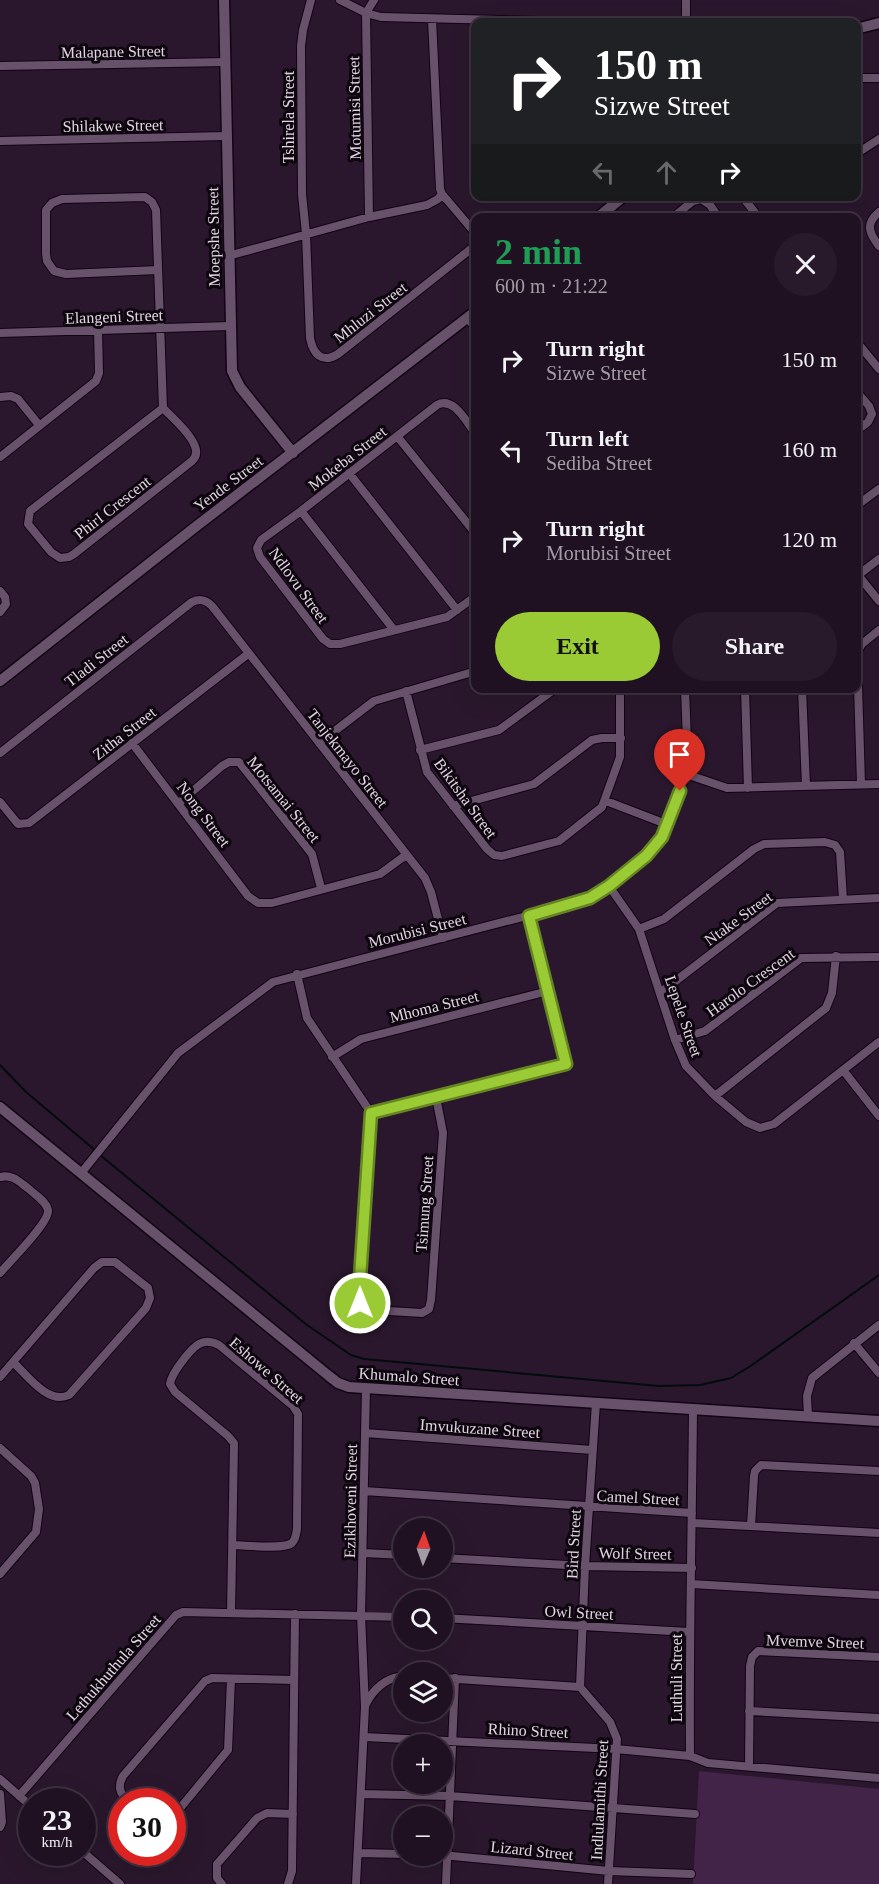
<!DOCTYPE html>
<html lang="en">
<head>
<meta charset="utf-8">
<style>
  :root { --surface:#201122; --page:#281a2a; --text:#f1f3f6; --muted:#a29da5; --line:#3d3140; --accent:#9bcb34 }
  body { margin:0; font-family:"Times New Roman",serif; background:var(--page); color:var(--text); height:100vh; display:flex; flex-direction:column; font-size:22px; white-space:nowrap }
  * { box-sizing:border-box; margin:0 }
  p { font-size:20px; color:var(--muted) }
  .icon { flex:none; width:33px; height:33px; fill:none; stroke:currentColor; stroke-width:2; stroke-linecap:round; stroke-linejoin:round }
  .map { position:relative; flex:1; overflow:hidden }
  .sheet { position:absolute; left:471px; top:213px; width:390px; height:480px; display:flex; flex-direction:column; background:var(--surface); border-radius:12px; box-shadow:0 6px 24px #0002,0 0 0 2px var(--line) }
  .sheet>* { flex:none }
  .guide { position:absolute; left:471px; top:18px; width:390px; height:183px; border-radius:12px; box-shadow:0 6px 24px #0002,0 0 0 2px var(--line); background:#202124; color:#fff; overflow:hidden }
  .needle { width:39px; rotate:2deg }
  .fabs { position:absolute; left:393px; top:1518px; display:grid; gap:12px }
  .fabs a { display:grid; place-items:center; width:60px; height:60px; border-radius:50%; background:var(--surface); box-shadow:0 6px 24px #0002,0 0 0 2px var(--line); font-size:30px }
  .speed { position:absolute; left:18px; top:1788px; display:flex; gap:12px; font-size:30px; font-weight:700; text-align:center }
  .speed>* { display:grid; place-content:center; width:78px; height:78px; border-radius:50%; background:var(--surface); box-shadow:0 6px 24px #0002,0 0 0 2px var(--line); line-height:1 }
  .speed small { font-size:15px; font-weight:400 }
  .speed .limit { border:9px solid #d22; background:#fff; color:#111 }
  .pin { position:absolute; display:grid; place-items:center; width:51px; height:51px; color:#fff; margin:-62px -26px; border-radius:50% 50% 50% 0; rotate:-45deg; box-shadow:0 0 6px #0007 }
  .pin .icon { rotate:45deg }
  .me { position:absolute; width:66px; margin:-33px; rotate:0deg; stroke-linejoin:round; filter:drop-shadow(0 0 4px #0008) }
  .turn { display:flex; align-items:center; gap:21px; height:126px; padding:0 24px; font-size:27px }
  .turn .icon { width:78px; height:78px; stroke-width:2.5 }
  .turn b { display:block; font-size:42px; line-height:51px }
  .lanes { display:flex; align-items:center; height:57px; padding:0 24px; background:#0003; justify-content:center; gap:30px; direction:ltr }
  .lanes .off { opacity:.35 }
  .round { display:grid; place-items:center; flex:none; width:63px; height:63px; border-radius:32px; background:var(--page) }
  .overview { display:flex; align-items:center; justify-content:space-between; height:102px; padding:0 24px }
  h1 { font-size:36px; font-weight:700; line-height:45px; color:#1e9e55 }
  .cta { display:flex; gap:12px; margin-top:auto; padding:12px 24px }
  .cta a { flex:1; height:69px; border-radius:36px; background:var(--accent); color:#111; font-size:24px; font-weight:700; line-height:69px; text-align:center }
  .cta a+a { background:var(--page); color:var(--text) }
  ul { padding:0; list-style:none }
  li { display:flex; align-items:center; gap:18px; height:90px; padding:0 24px }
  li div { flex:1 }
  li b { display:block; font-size:22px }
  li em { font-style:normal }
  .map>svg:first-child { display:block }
</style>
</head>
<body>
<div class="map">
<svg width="879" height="1884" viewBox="0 0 879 1884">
  <rect width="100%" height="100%" fill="#2a172d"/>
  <path fill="#432449" d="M699,1771l180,18v95h-186z"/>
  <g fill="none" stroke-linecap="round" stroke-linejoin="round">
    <path stroke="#020c0c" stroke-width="2" d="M0,1065l26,27 70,59
      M100,1155l207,170 44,30 13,4 295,27 41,-1 31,-7 21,-13 127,-90"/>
    <defs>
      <path id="minor" d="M311,0l-8,30 -2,16 1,148 4,40 4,104c3,16 12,26 28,16l138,-109
        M340,0l26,13 15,4 195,5
        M686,0v17l2,5
        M432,19l8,170 2,5 34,40
        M0,66l226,-4
        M856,78h23
        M0,141l226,-5
        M856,154l23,-15
        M742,196l17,22
        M879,212c-14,12 -10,21 0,34
        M369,217l-3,-204 8,-13
        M672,218l21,-17 8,-2 9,6 9,13
        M228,256l141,-39 58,-12 11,-6 4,-5
        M158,270l-92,4 -12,-3 -7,-10 -1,-7v-44l6,-7 10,-4 83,-2 7,5 4,8 7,198c10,11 45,39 29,53l-118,93 -5,3 -9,1 -9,-6 -23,-28 2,-13 133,-103
        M467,318l9,10
        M0,333l230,-7
        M856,341l23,28
        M856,391l13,15 3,8 -4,8 -12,9
        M0,397l11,-1 7,3 21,26
        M476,434c-10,-12 -22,-38 -39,-29l-136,106 -40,29 -4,8 3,9 63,82 7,5h10l107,-27 29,-21
        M397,436l79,98
        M0,457l96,-76 3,-8 -1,-43
        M349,473l108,137
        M856,506l23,-17
        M301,511l93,119
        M858,575l21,26
        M857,576l22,-17
        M0,591l5,6 1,7 -6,8
        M745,688l3,100
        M802,688l4,98
        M406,691l21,81 60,77 7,6 8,1 57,-15 43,-34 18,-50v-69
        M132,743l116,153 10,7h14l108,-29 26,-19
        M319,743l55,-42 102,-30
        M420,750l79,-20 57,-42
        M0,753l192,-151c8,-4 14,-2 20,4l213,272 6,14 12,46
        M686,774l41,14 152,-4
        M861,784l-4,-132 5,-8 17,-14
        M606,801l60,23
        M0,802l18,22 11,-1 219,-169
        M179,803l43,-37 7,-4h10l73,92 9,34
        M453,806l81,-22 58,-44 10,-2h19
        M609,886l30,43 36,111 11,26 29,30 31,26 14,6 14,-4 105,-82
        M639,929l25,-10 90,-70 10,-5 61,-2 10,3 5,7 3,47
        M297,974l10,44 64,95
        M660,993l117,-90 102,-5
        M675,1040l30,-9 96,-73 78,-1
        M332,1057l29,-18 187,-48
        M843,1070l36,46
        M715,1096l111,-88 6,-15 4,-37
        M371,1113l-12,180 1,10 12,7 50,3 7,-4 2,-9 12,-167 -7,-36
        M371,1113l195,-50 -37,-147
        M82,1172l96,-119 95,-71 307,-80 29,-16 37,-30 16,-19 26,-69 -3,-80
        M0,1177c13,-3 19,5 29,12 6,6 17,12 19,21 2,12 -39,52 -48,63
        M854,1343l25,30
        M0,1377l94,-109 8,-6h13l33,26 2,10 -4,10 -77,87c-21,10 -42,-20 -56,-33
        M808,1416l-1,-20 5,-18 67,-53
        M365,1433l227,17
        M0,1448l31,28 4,7 4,26 -3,23 -36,42
        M364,1491l328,22
        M693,1523l186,10
        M751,1526l3,-50 1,-5 6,-6 118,6
        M363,1553l41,2
        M442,1558l143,8 107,2
        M691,1584l188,11
        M231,1613l3,-170 -6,-7 -53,-44 -5,-8c1,-10 20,-35 29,-40 7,-4 14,-2 20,1l74,61 5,8 -1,115c-1,5 -1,10 -5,14 -9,7 -47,2 -59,2
        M442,1618l247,14
        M442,1678l138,9 30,35 7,17 -9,145
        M580,1687l5,-121 11,-163
        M366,1704c7,-15 21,-27 38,-28
        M749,1711l130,7
        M364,1737l252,12 74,7 18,7 171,15
        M690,1756c-1,-116 2,-231 3,-347
        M749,1766l1,-100 2,-9 6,-6 121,6
        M0,1779l32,28
        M0,1794l2,28 -2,5
        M361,1794l89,2 245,18
        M19,1796l157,-181 7,-3 221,5
        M128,1802c-8,-9 -11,-15 -5,-26l82,-95 7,-3 82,2
        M172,1818l56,-68 3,-71
        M82,1851l38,33
        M358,1853l46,1
        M442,1855l167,16 82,3
        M222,1884l-5,-6v-14l40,-46 10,-5 26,1
        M288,1884l4,-13 3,-257
        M356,1884l9,-177 -4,-92 5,-226
        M446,1884l9,-206"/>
      <path id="tertiary" d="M224,0l8,371 8,16 53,66
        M856,29l23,-6
        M597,218l27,-22
        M0,681l194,-153 282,-217
        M0,1107l329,269 9,7 11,4 530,34"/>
    </defs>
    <use href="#minor" stroke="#120315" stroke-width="10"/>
    <use href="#tertiary" stroke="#120315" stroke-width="13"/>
    <use href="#minor" stroke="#68526b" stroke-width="8"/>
    <use href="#tertiary" stroke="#68526b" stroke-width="10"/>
  </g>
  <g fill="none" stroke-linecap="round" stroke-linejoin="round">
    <defs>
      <path id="route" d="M360,1303l-1,-10 12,-180 195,-49 -37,-148 61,-18 19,-12 37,-30 16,-19 18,-46"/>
    </defs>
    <use href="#route" stroke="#658422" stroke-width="15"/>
    <use href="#route" stroke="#9bcb34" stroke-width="10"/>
  </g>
  <g text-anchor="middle" stroke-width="6" stroke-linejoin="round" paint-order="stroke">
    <g font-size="16" fill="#e1d4e3" stroke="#0e060f">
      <text transform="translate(113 51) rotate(-1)" y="6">Malapane Street</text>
      <text transform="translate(354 108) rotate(-91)" y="6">Motumisi Street</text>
      <text transform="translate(288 117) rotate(-90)" y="6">Tshirela Street</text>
      <text transform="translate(113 125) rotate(-1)" y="6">Shilakwe Street</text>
      <text transform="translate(213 237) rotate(-91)" y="6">Moepshe Street</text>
      <text transform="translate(370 312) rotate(-38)" y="6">Mhluzi Street</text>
      <text transform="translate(114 316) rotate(-2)" y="6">Elangeni Street</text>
      <text transform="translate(347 458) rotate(-38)" y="6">Mokeba Street</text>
      <text transform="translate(228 483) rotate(-37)" y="6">Yende Street</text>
      <text transform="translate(112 507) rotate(-38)" y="6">PhirI Crescent</text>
      <text transform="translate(299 585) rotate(54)" y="6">Ndlovu Street</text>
      <text transform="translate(96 660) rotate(-38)" y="6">Tladi Street</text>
      <text transform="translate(124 733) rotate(-38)" y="6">Zitha Street</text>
      <text transform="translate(348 758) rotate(52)" y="6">Tanjekmayo Street</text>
      <text transform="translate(466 798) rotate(54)" y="6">Bikitsha Street</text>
      <text transform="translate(284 799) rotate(51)" y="6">Motsamai Street</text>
      <text transform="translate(204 814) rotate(53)" y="6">Nong Street</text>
      <text transform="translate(738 918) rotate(-36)" y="6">Ntake Street</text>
      <text transform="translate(417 930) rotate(-14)" y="6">Morubisi Street</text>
      <text transform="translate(750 982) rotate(-36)" y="6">Harolo Crescent</text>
      <text transform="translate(434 1006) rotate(-14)" y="6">Mhoma Street</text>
      <text transform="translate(684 1016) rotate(71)" y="6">Lepele Street</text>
      <text transform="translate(424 1204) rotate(-86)" y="6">Tsimung Street</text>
      <text transform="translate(267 1370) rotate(41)" y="6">Eshowe Street</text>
      <text transform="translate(409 1376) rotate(4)" y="6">Khumalo Street</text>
      <text transform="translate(480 1428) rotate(4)" y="6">Imvukuzane Street</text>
      <text transform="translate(638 1497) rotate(3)" y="6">Camel Street</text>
      <text transform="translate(350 1501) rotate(-89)" y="6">Ezikhoveni Street</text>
      <text transform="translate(573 1544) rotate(-87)" y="6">Bird Street</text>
      <text transform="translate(635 1553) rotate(1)" y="6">Wolf Street</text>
      <text transform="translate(579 1612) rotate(3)" y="6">Owl Street</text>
      <text transform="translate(815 1641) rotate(2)" y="6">Mvemve Street</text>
      <text transform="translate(113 1667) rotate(-49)" y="6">Lethukhuthula Street</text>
      <text transform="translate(676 1678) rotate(-90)" y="6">Luthuli Street</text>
      <text transform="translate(528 1730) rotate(3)" y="6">Rhino Street</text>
      <text transform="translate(599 1800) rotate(-87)" y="6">Indlulamithi Street</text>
      <text transform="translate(532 1850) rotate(6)" y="6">Lizard Street</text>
    </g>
  </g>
</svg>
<div class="fabs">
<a><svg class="needle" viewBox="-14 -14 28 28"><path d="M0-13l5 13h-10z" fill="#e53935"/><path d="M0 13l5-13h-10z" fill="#a29da5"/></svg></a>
<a><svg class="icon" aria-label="search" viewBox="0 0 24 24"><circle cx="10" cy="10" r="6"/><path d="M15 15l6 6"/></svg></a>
<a><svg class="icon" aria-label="layers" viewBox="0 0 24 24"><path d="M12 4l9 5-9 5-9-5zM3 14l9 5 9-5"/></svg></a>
<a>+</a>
<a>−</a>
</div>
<div class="speed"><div>23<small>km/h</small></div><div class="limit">30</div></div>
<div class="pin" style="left:680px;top:791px;background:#d93025"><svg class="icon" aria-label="arrive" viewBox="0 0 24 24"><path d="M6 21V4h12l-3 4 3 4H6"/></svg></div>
<svg class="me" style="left:360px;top:1303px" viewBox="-20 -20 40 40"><circle r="17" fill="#9bcb34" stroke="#fff" stroke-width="3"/><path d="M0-11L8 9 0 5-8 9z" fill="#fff"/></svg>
<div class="guide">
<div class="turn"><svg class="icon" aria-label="right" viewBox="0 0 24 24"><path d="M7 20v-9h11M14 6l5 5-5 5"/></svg><div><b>150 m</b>Sizwe Street</div></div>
<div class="lanes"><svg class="icon off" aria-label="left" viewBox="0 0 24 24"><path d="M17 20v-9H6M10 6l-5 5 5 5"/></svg><svg class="icon off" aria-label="ahead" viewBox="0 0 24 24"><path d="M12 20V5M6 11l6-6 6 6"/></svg><svg class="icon" aria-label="right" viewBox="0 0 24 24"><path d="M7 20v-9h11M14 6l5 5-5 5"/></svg></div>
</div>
<section class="sheet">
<div class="overview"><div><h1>2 min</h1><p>600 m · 21:22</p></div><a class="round"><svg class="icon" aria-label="close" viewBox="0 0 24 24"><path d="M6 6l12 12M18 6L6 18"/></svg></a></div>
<ul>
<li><svg class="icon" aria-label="right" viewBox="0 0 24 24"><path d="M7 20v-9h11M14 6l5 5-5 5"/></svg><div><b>Turn right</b><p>Sizwe Street</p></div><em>150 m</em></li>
<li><svg class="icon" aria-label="left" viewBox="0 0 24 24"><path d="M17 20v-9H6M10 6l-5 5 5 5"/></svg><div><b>Turn left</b><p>Sediba Street</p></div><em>160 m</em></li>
<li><svg class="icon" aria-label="right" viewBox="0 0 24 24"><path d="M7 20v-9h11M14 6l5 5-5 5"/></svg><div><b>Turn right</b><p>Morubisi Street</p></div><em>120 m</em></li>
</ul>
<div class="cta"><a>Exit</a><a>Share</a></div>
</section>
</div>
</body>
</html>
